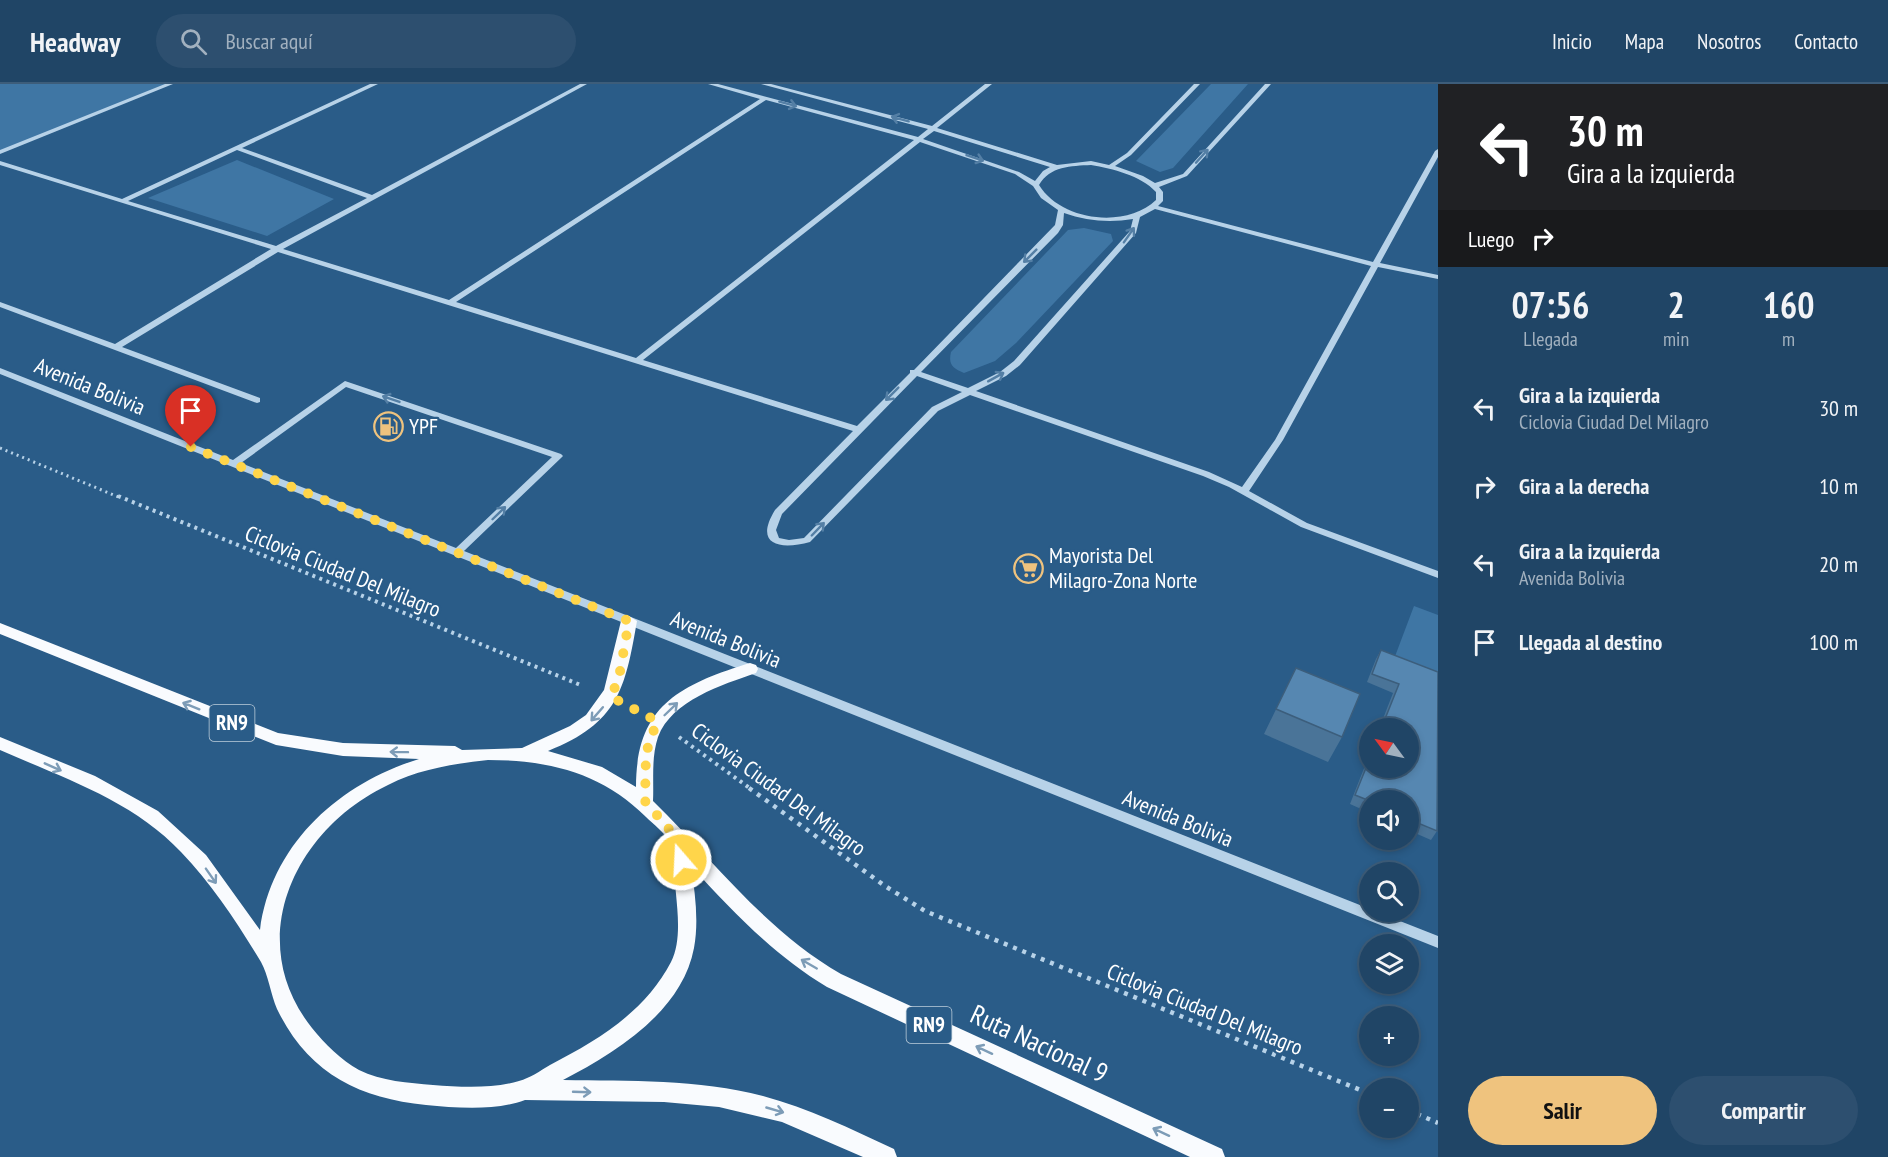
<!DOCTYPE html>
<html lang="es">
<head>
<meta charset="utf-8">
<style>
  :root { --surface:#204566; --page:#2d4f6f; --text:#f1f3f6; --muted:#a2b1bf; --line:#3d5d7a; --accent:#efc37e }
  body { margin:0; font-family:"PT Sans Narrow",sans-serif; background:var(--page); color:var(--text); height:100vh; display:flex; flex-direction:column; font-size:22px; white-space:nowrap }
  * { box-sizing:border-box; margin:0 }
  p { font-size:20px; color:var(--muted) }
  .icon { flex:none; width:33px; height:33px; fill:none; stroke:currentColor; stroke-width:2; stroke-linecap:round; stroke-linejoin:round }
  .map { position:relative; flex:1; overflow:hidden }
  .details { display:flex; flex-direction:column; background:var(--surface); width:450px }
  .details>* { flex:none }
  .top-card { background:#202124; color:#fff; overflow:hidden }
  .needle { width:39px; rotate:303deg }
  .buttons { position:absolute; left:1359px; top:634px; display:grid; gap:12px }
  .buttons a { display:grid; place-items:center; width:60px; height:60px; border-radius:50%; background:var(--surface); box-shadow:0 3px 9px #0003,0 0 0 2px var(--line); font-size:30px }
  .pin { position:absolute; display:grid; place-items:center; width:51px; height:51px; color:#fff; margin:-62px -26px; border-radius:50% 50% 50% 0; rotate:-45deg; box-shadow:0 0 6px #0007 }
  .pin .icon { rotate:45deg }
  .me { position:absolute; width:66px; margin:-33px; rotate:341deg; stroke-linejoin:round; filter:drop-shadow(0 0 4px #0008) }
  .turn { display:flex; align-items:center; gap:21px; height:126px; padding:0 30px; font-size:27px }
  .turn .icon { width:78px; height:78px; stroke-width:2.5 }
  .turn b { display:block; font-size:42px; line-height:51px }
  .then { display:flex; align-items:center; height:57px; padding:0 30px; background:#0003; gap:12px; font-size:22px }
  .eta { display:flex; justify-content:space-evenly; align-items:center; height:102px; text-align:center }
  .eta b { font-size:36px; font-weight:700; line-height:42px }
  .cta { display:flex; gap:12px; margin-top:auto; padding:12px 30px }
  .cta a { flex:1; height:69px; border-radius:36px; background:var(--accent); color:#111; font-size:24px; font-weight:700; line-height:69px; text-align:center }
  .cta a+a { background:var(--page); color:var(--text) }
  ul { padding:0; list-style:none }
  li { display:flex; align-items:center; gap:18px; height:78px; padding:0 30px }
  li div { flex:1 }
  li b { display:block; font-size:22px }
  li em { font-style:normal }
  header { display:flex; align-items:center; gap:36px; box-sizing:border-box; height:84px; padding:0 30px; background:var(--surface); border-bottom:2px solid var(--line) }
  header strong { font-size:28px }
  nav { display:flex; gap:33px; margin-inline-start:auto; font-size:21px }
  .search { width:420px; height:54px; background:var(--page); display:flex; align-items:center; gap:15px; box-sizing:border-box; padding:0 21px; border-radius:33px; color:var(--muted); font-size:22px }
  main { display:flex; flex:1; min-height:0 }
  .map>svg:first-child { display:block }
</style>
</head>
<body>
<header>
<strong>Headway</strong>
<div class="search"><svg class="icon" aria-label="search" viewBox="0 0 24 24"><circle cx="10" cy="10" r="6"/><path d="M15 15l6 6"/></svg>Buscar aquí</div>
<nav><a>Inicio</a><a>Mapa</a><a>Nosotros</a><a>Contacto</a></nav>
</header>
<main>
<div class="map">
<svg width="1438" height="1073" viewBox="0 0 1438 1073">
  <rect width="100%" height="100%" fill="#2a5c88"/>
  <path fill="#3f76a4" d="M0,0h170l-170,68z
    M1211,0h37l-75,84 -13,4 -24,-11z
    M237,76l97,39 -67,37 -119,-38z
    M1084,144l27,6 2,7 -97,102 -21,18 -31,12c-11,-5 -16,-8 -13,-21l117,-122z
    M1414,522l24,9v61l-44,-17z"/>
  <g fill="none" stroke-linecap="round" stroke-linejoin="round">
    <path stroke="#b7d2e8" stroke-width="3" stroke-dasharray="2 4" stroke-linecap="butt" d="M0,364l121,50"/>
    <path stroke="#b7d2e8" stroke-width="4" stroke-dasharray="3 4.5" stroke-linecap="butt" d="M118,412l465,190
      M679,653l72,52"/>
    <path stroke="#b7d2e8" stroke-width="4.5" stroke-dasharray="4 6" stroke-linecap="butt" d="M749,704l136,98 40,25 445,183
      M1408,1026l30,13"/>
    <path fill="#b7d2e8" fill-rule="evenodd" d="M165,0h8l-173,70v-4z
      M370,0h8l-136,64 130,47 208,-111h7l-304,165 166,51 311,-201 -52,-15h10l200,53 10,-8 -167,-45h10l161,42 53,-42h7l-55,44 120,37 34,-4 18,4 18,-12 67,-69h6l-69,71 -16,11 28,10 12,7 28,-9 82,-90h6l-84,92 -28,11 4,5v9l-5,5 215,56 62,-111 3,-2v8l-58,106 58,12v4l-60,-12 -95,173 -34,51 58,32 131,48v7l-137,-51 -72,-40 -26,-11 -233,-81 -32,16 -128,131c-29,8 -57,4 -35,-32l78,-79 -575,-179 -156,95 138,51v4l-3,1 -257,-96v-5l115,42 156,-95 -271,-84v-4l122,38zM766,16l148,40 -278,218 -180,-56zM934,47l116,36 -7,4 -8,10 -16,-9 -96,-33zM920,58l95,32 18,12 8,12 17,12 -3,15 -141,145h-4v3l-53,53 -214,-66zM237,66l130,48 -91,48 -148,-45zM1091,81c22,4 49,10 65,27v8c-30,29 -95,21 -117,-15 11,-19 32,-19 52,-20zM1155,125l216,57 -96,174 -33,47 -33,-15 -233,-81 30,-15 14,-11 116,-132 4,-16zM1064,129c22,8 46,10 69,6l-3,12 -116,130 -14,11 -32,16 -47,-16 137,-139 5,-8zM917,292l45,16 -30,15 -128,131 -15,2 -10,-2 -3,-8 6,-16z
      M0,284l233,92 112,-79 216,73 2,2 -2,2 -97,93 906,358v3h7l61,24v12l-1438,-574zM346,303l206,70 -96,91 -215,-85z"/>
    <path fill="#f9fbfe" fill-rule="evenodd" d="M629,532l8,5c-12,69 -19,102 -89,130l54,16 34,20c0,-81 43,-102 114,-124l6,2 2,4 -2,4c-34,12 -84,27 -98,64 -7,21 -4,43 -5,64 62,61 112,129 188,173l381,175 3,8h-35l-363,-170c-53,-32 -94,-75 -136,-121 4,27 8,55 3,82 -12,64 -79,105 -131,132 66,1 135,-1 200,16 45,12 88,33 131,53l3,8h-34l-81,-35 -63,-15 -55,-5 -139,-2c-30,11 -68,8 -99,5 -68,-7 -118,-32 -149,-96 -6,-14 -9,-35 -16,-47 -23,-38 -49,-78 -80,-110 -49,-52 -118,-74 -181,-102v-13l95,39 63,35 48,44 54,75c11,-86 80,-147 159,-171l-76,-3 -67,-11 -276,-111v-11l278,110 65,10 112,3 7,4 60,-2 48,-22 16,-11 18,-25 17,-69zM488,676c61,0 114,13 158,57 7,7 19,16 24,25 5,11 5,39 6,52 2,21 5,49 -5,68 -26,50 -73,78 -121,103 -10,6 -20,13 -31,16 -27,8 -59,6 -86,4 -24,-2 -52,-4 -74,-15 -18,-10 -34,-26 -47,-42 -70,-88 -17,-199 76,-243 31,-16 65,-21 100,-25z"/>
  </g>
  <path fill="#4a7498" d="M1381,566l57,22 -1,159 -6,9 -23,-10v-29h-38v12l-20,-9 20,-51v15l38,-39h-29l14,-36 -26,-11 9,-23z
    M1296,584l46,69 -14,25 -64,-28z"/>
  <path fill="#5687b1" stroke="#3c5e7c" stroke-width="1.5" d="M1381,566l57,22 -1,159 -29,-12v-18h-38l-15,-6 15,-37v10h38v-39h-27l18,-45 -27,-10z
    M1296,584l64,26 -18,43 -66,-28z"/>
  <defs><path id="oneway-shaft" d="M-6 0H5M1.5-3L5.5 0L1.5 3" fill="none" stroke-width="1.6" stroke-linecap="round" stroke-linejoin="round" transform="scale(1.5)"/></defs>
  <g stroke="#547fa5">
    <use href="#oneway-shaft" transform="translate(788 20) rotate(15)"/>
    <use href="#oneway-shaft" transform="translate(900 35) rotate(-165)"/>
    <use href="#oneway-shaft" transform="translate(1202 72) rotate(-48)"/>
    <use href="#oneway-shaft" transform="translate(975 74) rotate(19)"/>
    <use href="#oneway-shaft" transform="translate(1129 151) rotate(-55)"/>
    <use href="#oneway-shaft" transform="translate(1030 172) rotate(135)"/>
    <use href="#oneway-shaft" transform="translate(996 293) rotate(-29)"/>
    <use href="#oneway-shaft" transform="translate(892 310) rotate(135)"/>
    <use href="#oneway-shaft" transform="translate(391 315) rotate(-161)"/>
    <use href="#oneway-shaft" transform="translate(499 429) rotate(-44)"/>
    <use href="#oneway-shaft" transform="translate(818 445) rotate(-46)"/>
  </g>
  <g stroke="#7d9cb7">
    <use href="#oneway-shaft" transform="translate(191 622) rotate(-158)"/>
    <use href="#oneway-shaft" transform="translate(671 625) rotate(-44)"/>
    <use href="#oneway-shaft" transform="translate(597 630) rotate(131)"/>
    <use href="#oneway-shaft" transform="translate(399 668) rotate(-179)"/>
    <use href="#oneway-shaft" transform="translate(53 683) rotate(24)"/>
    <use href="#oneway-shaft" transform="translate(211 792) rotate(55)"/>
    <use href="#oneway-shaft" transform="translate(809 880) rotate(-150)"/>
    <use href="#oneway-shaft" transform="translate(984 966) rotate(-155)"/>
    <use href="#oneway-shaft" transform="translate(582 1008) rotate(2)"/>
    <use href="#oneway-shaft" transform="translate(775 1026) rotate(16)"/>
    <use href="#oneway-shaft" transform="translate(1161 1048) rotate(-155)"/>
  </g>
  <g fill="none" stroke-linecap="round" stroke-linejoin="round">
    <path stroke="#ffd54a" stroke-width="10" stroke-dasharray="0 18" d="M191,363l438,174 -10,56 -8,20 46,24 -11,32 -1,48 34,40 2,19"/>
  </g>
  <defs>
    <symbol id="fuel-ring" viewBox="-11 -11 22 22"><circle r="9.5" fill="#2a5c88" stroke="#efc37e" stroke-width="1.5"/><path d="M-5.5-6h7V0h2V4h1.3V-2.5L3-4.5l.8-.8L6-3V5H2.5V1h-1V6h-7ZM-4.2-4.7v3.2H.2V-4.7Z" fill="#efc37e"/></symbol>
    <symbol id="supermarket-ring" viewBox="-11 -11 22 22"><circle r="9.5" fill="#2a5c88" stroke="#efc37e" stroke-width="1.5"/><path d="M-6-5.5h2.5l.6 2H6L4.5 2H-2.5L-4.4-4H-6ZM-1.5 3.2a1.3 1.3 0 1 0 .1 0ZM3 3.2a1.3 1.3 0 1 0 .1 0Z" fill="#efc37e"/></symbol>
  </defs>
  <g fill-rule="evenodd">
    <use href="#fuel-ring" x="372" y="326" width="33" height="33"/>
    <use href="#supermarket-ring" x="1012" y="468" width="33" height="33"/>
  </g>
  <g text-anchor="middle" stroke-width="4.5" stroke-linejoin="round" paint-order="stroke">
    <g fill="#2a5c88" stroke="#bfcedb" stroke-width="1.5">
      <rect x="209.5" y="621" width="45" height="36" rx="4.5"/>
      <rect x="906.5" y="923" width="45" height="36" rx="4.5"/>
    </g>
    <g font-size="21" font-weight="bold" fill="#fff">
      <text x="232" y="646">RN9</text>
      <text x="929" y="948">RN9</text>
    </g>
    <g font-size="22" fill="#fff" stroke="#2a5c88">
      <text transform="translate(90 302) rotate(22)" y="8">Avenida Bolivia</text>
      <text transform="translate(343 487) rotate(22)" y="8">Ciclovia Ciudad Del Milagro</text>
      <text transform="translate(726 555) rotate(22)" y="8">Avenida Bolivia</text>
      <text transform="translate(779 705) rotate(36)" y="8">Ciclovia Ciudad Del Milagro</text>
      <text transform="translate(1178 734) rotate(22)" y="8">Avenida Bolivia</text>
      <text transform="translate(1205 925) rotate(22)" y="8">Ciclovia Ciudad Del Milagro</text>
    </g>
    <g font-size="22" fill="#fff" stroke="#2a5c88" text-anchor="start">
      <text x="409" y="350">YPF</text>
      <text x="1049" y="479">Mayorista Del<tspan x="1049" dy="25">Milagro-Zona Norte</tspan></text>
    </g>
    <g font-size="27" fill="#fff" stroke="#2a5c88">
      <text transform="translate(1039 960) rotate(25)" y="9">Ruta Nacional 9</text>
    </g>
  </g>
</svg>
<div class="buttons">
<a><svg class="needle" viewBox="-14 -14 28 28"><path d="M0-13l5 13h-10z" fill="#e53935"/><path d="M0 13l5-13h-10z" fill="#a2b1bf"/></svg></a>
<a><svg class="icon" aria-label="sound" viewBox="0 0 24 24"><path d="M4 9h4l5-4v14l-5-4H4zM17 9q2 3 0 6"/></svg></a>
<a><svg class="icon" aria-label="search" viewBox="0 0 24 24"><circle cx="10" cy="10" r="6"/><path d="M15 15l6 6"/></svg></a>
<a><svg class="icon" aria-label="layers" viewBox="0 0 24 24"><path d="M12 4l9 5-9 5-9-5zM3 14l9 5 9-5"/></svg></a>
<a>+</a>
<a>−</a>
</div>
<div class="pin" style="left:191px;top:363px;background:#d93025"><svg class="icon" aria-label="arrive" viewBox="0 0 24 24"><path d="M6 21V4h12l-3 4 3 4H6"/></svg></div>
<svg class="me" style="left:681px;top:776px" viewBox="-20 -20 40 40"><circle r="17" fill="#ffd54a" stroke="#fff" stroke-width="3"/><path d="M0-11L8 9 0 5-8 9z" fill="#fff"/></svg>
</div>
<section class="details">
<div class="top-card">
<div class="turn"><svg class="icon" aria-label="left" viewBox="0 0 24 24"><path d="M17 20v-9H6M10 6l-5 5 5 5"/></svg><div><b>30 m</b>Gira a la izquierda</div></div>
<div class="then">Luego<svg class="icon" aria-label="right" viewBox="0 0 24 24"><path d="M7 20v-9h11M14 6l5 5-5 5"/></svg></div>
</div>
<div class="eta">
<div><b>07:56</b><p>Llegada</p></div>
<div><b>2</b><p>min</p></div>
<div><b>160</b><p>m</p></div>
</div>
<ul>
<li><svg class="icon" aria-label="left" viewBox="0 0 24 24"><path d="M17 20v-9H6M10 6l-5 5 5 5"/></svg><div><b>Gira a la izquierda</b><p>Ciclovia Ciudad Del Milagro</p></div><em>30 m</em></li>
<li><svg class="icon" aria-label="right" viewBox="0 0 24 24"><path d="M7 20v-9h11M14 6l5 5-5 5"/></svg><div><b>Gira a la derecha</b></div><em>10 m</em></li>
<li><svg class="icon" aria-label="left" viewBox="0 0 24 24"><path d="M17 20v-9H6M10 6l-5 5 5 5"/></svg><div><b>Gira a la izquierda</b><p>Avenida Bolivia</p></div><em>20 m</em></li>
<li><svg class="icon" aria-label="arrive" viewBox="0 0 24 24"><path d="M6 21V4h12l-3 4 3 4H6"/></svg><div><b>Llegada al destino</b></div><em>100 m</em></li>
</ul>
<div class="cta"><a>Salir</a><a>Compartir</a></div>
</section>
</main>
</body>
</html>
